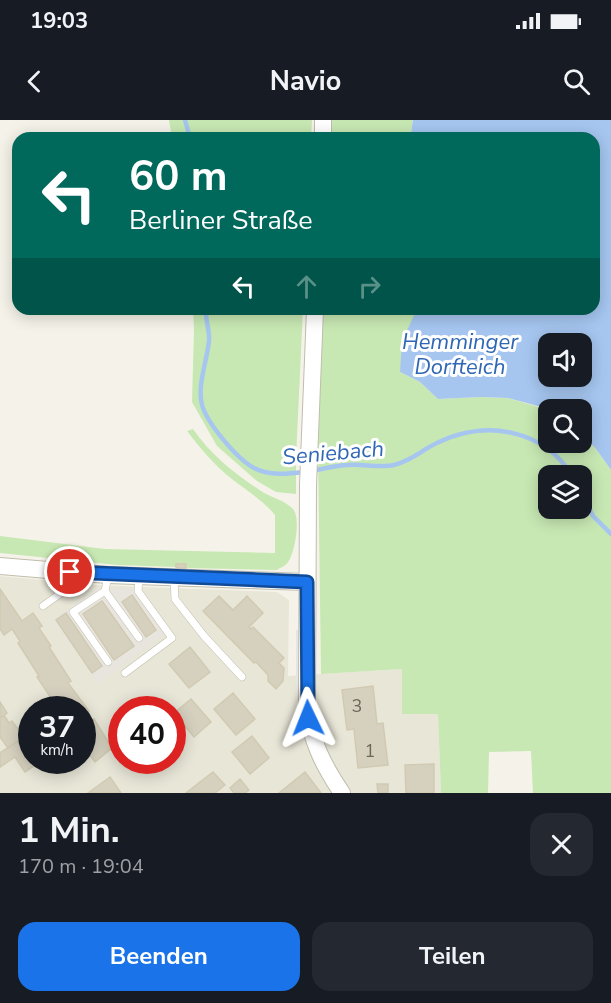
<!DOCTYPE html>
<html lang="de">
<head>
<meta charset="utf-8">
<style>
  :root { --surface:#171b24; --page:#242831; --text:#f1f3f6; --muted:#9ea1a6; --accent:#1a73e8 }
  body { margin:0; font-family:"Nunito Sans",sans-serif; background:var(--page); color:var(--text); height:100vh; display:flex; flex-direction:column; font-size:22px; white-space:nowrap }
  * { box-sizing:border-box; margin:0 }
  p { font-size:20px; color:var(--muted) }
  .icon { flex:none; width:33px; height:33px; fill:none; stroke:currentColor; stroke-width:2; stroke-linecap:round; stroke-linejoin:round }
  .map { position:relative; height:673px; overflow:hidden }
  .details { display:flex; flex-direction:column; background:var(--surface); flex:1 }
  .details>* { flex:none }
  .hud { position:absolute; left:12px; top:12px; width:588px; height:183px; border-radius:18px; box-shadow:0 3px 15px #0003; background:#00695c; color:#fff; overflow:hidden }
  .fabs { position:absolute; left:538px; top:213px; display:grid; gap:12px }
  .fabs a { display:grid; place-items:center; width:54px; height:54px; border-radius:12px; background:var(--surface); box-shadow:0 3px 15px #0003; font-size:30px }
  .speed { position:absolute; left:18px; top:576px; display:flex; gap:12px; font-size:30px; font-weight:700; text-align:center }
  .speed>* { display:grid; place-content:center; width:78px; height:78px; border-radius:50%; background:var(--surface); box-shadow:0 3px 15px #0003; line-height:1 }
  .speed small { font-size:15px; font-weight:400 }
  .speed .limit { border:9px solid #d22; background:#fff; color:#111 }
  .pin { position:absolute; display:grid; place-items:center; width:51px; height:51px; color:#fff; margin:-26px; border:3px solid #fff; border-radius:50%; box-shadow:0 2px 6px #0007 }
  .me { position:absolute; width:66px; margin:-33px; rotate:358deg; stroke-linejoin:round; filter:drop-shadow(0 0 4px #0008) }
  .turn { display:flex; align-items:center; gap:21px; height:126px; padding:0 18px; font-size:27px }
  .turn .icon { width:78px; height:78px; stroke-width:2.5 }
  .turn b { display:block; font-size:42px; line-height:51px }
  .lanes { display:flex; align-items:center; height:57px; padding:0 18px; background:#0003; justify-content:center; gap:30px; direction:ltr }
  .lanes .off { opacity:.35 }
  .round { display:grid; place-items:center; flex:none; width:63px; height:63px; border-radius:18px; background:var(--page) }
  .overview { display:flex; align-items:center; justify-content:space-between; height:102px; padding:0 18px }
  h1 { font-size:36px; font-weight:700; line-height:45px }
  .cta { display:flex; gap:12px; margin-top:auto; padding:12px 18px }
  .cta a { flex:1; height:69px; border-radius:18px; background:var(--accent); color:#fff; font-size:24px; font-weight:700; line-height:69px; text-align:center }
  .cta a+a { background:var(--page); color:var(--text) }
  .status { display:flex; justify-content:space-between; align-items:center; height:42px; padding:0 30px; background:var(--surface); direction:ltr }
  .status svg { height:16px; fill:currentColor }
  header { display:flex; justify-content:space-between; align-items:center; height:78px; padding:0 18px; background:var(--surface); font-size:27px; font-weight:700 }
  .map>svg:first-child { display:block }
</style>
</head>
<body>
<div class="status"><b>19:03</b><svg viewBox="0 0 49 12"><path d="M0 12V9h3v3zM5 12V6h3v6zM10 12V3h3v9zM15 12V0h3v12zM26 1h20v11H26zM47 4h2v5h-2z"/></svg></div>
<header><svg class="icon" aria-label="back" viewBox="0 0 24 24"><path d="M15 5l-7 7 7 7"/></svg>Navio<svg class="icon" aria-label="search" viewBox="0 0 24 24"><circle cx="10" cy="10" r="6"/><path d="M15 15l6 6"/></svg></header>
<div class="map">
<svg width="611" height="673" viewBox="0 0 611 673">
  <rect width="100%" height="100%" fill="#f5f3e9"/>
  <path fill="#e8e6d7" fill-rule="evenodd" d="M0,456l94,9 183,7 12,8 -1,76 114,-7 36,44 3,80h-441zM32,590h50v50h-50zM122,590h50v50h-50z"/>
  <path fill="#e7e5de" d="M97,468l39,1 31,43 -68,51 -46,-62z"/>
  <path fill="#c7e8b3" fill-rule="evenodd" d="M169,0h143l-1,18h-139z
    M331,0h82l-2,13 -3,5h-78z
    M193,189h110l-7,149v36l-20,-2 -19,-11 -40,-35 -25,-44 2,-73z
    M323,189h94l-17,63 20,10 18,17 43,-2 27,1 41,12v32h33v-8l14,15 15,21v323h-78l-2,-42 -42,1 -1,41h-47l-3,-79h-36v-45l-81,5 -3,-222zM549,356h33v32h-33z
    M193,309c18,26 42,45 68,62 9,6 25,10 32,18 8,9 2,44 -5,53 -2,4 -7,5 -11,8l-90,-2 -1,-4h-10v3l-59,-2 -117,-12v-17l105,13 170,4v-38c-12,-15 -28,-24 -43,-36 -18,-14 -31,-30 -45,-48z"/>
  <path fill="#e6e5e1" d="M296,510h5v64h-5z"/>
  <path fill="#a6c6f0" fill-rule="evenodd" d="M413,0h198v350l-15,-21 -14,-15v-24l-33,-1 -41,-11 -27,-1 -43,2 -18,-17 -20,-10 2,-31 15,-32h177v-171h-186l3,-5zM549,224h33v32h-33z"/>
  <g fill="none" stroke-linecap="round" stroke-linejoin="round">
    <path stroke="#a6c6f0" stroke-width="4.5" d="M185,0l5,18
      M206,189c-1,11 4,21 3,32 -2,20 -12,44 -7,64 5,18 35,54 52,63 16,8 33,6 50,4
      M312,351c12,-2 24,-6 36,-6 15,-1 32,3 46,0 21,-6 27,-15 45,-23 47,-23 106,-12 133,34
      M582,374l11,22 18,18"/>
  </g>
  <path fill="#d6d1bf" stroke="#d1cab2" stroke-width="1.5" d="M176,444h10v4h-10z
    M0,469l22,32 11,-8 9,13 -3,2 12,18 -2,1 22,34 -3,2 21,28 -3,2 6,8 2,-2 18,29 -17,14 -13,-18v-34h-23l-22,-33 2,-1 -21,-33 2,-2 -8,-12 -8,6 -4,-6z
    M132,475l24,35 -10,7 -24,-35z
    M219,476l14,14 14,-14 16,17 -14,14 2,2 2,-2 31,31 -5,5 5,5 -1,13 -7,8 -8,-8v-6l-12,-13 -2,1 -51,-52z
    M102,481l32,45 -20,14 -31,-46z
    M66,493l36,53 -10,7 -36,-53z
    M190,527l20,25 -21,16 -20,-24z
    M373,566l4,38 6,-1 5,42 -30,3 -4,-39 -7,1 -5,-40z
    M233,573l22,26 -19,16 -22,-26z
    M191,579l20,23 -17,15 -20,-24z
    M0,582l7,11 -7,5z
    M4,595l5,8 3,-2 12,16 -16,11 -8,-11v-19z
    M252,616l17,22 -19,16 -18,-22z
    M21,619l5,7 4,-2 2,2v14l9,1 -16,11 -10,-15 -15,10v-14z
    M434,644v29h-28l-1,-28z
    M213,652l12,13 -10,8h-29z
    M305,652l16,21h-42z
    M110,657l11,16h-33l7,-5z
    M240,659l9,11 -4,3h-11l-4,-5z
    M377,664h11v9h-10z"/>
  <g fill="none" stroke-linecap="round" stroke-linejoin="round">
    <defs>
      <path id="service" d="M108,456l-3,15 34,47
        M174,458l1,21 29,37 38,41
        M105,471l-32,21 35,50
        M43,486l25,-18 1,-14
        M125,553l47,-35 -34,-47 1,-13"/>
      <path id="tertiary" d="M323,18v-18
        M315,189l-7,176 -1,220c3,34 16,60 35,88
        M0,446l108,9 199,7"/>
    </defs>
    <use href="#service" stroke="#c0bdac" stroke-width="8"/>
    <use href="#tertiary" stroke="#c0bdac" stroke-width="18"/>
    <use href="#service" stroke="#fff" stroke-width="7"/>
    <use href="#tertiary" stroke="#fff" stroke-width="16"/>
  </g>
  <g fill="none" stroke-linecap="round" stroke-linejoin="round">
    <defs>
      <path id="route" d="M70,452l237,10 1,136"/>
    </defs>
    <use href="#route" stroke="#114b97" stroke-width="15"/>
    <use href="#route" stroke="#1a73e8" stroke-width="10"/>
  </g>
  <g text-anchor="middle" stroke-width="6" stroke-linejoin="round" paint-order="stroke">
    <g font-size="18" fill="#6c6859">
      <text x="357" y="592">3</text>
      <text x="370" y="637">1</text>
    </g>
    <g font-size="22" font-style="italic" fill="#3067b5" stroke="#fff">
      <text x="460" y="229">Hemminger<tspan x="460" dy="25">Dorfteich</tspan></text>
      <text transform="translate(333 332) rotate(-5)" y="8">Seniebach</text>
    </g>
  </g>
</svg>
<div class="fabs">
<a><svg class="icon" aria-label="sound" viewBox="0 0 24 24"><path d="M4 9h4l5-4v14l-5-4H4zM17 9q2 3 0 6"/></svg></a>
<a><svg class="icon" aria-label="search" viewBox="0 0 24 24"><circle cx="10" cy="10" r="6"/><path d="M15 15l6 6"/></svg></a>
<a><svg class="icon" aria-label="layers" viewBox="0 0 24 24"><path d="M12 4l9 5-9 5-9-5zM3 14l9 5 9-5"/></svg></a>
</div>
<div class="speed"><div>37<small>km/h</small></div><div class="limit">40</div></div>
<div class="pin" style="left:70px;top:452px;background:#d93025"><svg class="icon" aria-label="arrive" viewBox="0 0 24 24"><path d="M6 21V4h12l-3 4 3 4H6"/></svg></div>
<svg class="me" style="left:308px;top:598px" viewBox="-20 -20 40 40"><path d="M0-17L14 15 0 8-14 15z" fill="#1a73e8" stroke="#fff" stroke-width="4"/></svg>
<div class="hud">
<div class="turn"><svg class="icon" aria-label="left" viewBox="0 0 24 24"><path d="M17 20v-9H6M10 6l-5 5 5 5"/></svg><div><b>60 m</b>Berliner Straße</div></div>
<div class="lanes"><svg class="icon" aria-label="left" viewBox="0 0 24 24"><path d="M17 20v-9H6M10 6l-5 5 5 5"/></svg><svg class="icon off" aria-label="ahead" viewBox="0 0 24 24"><path d="M12 20V5M6 11l6-6 6 6"/></svg><svg class="icon off" aria-label="right" viewBox="0 0 24 24"><path d="M7 20v-9h11M14 6l5 5-5 5"/></svg></div>
</div>
</div>
<section class="details">
<div class="overview"><div><h1>1 Min.</h1><p>170 m · 19:04</p></div><a class="round"><svg class="icon" aria-label="close" viewBox="0 0 24 24"><path d="M6 6l12 12M18 6L6 18"/></svg></a></div>
<div class="cta"><a>Beenden</a><a>Teilen</a></div>
</section>
</body>
</html>
